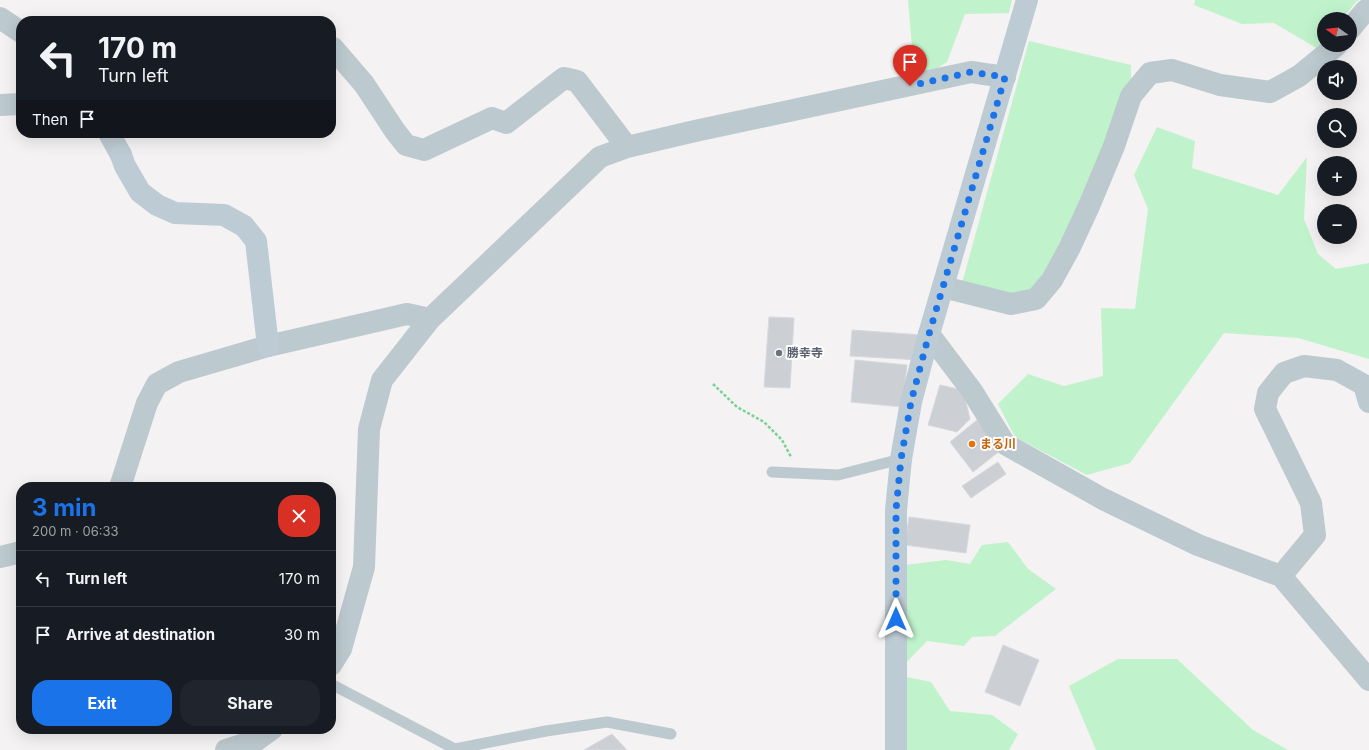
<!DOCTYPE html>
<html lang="en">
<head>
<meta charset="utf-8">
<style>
  :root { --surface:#171b24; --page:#20242c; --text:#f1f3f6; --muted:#9ea1a6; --line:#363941; --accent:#1a73e8 }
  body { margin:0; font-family:Inter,"Noto Sans JP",sans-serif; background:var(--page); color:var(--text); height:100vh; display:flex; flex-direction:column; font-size:15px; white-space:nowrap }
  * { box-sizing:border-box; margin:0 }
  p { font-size:13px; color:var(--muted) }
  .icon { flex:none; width:22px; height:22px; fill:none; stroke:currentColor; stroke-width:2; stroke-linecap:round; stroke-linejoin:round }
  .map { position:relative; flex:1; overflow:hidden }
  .panel { position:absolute; left:16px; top:482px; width:320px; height:252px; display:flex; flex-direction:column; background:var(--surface); border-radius:16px; box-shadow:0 4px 16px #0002 }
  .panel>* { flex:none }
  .guide { position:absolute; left:16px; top:16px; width:320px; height:122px; border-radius:16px; box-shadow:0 4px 16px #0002; background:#171b24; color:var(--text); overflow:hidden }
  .needle { width:26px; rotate:284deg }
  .controls { position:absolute; left:1317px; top:12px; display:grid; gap:8px }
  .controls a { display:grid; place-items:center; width:40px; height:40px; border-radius:50%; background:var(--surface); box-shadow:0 4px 16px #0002; font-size:20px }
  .pin { position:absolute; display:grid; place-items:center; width:34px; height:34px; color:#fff; margin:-41px -17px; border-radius:50% 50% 50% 0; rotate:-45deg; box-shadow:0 0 4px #0007 }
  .pin .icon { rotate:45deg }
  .me { position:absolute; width:44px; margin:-22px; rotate:0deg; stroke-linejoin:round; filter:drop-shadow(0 0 3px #0008) }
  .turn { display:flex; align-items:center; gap:14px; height:84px; padding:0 16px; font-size:18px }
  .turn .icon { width:52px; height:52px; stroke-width:2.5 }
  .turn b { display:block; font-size:28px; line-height:34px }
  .then { display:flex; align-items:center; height:38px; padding:0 16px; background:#0003; gap:8px; font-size:15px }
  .round { display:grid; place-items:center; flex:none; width:42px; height:42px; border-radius:16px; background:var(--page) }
  .head { display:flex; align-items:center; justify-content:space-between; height:68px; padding:0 16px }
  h1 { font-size:24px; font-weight:700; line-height:30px; color:var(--accent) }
  .button { display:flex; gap:8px; margin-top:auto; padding:8px 16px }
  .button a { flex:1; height:46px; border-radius:16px; background:var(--accent); color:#fff; font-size:16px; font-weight:700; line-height:46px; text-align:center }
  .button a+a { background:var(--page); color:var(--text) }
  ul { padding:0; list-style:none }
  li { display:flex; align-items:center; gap:12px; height:56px; padding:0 16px; border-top:1px solid var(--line) }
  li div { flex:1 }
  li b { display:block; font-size:15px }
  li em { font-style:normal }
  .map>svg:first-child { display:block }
</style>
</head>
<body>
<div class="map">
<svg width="1369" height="750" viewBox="0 0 1369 750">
  <rect width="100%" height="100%" fill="#f4f2f2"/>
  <path fill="#c0f3cb" d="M908,0h104l-3,13 -44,1 -18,48 -32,20z
    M1195,0h165l-3,1 -15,18h-18v23l-6,7 -44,-26 -32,1 -48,-19z
    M1029,41l102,24v31l-95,203 -74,-16z
    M1157,127l38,14 -3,27 86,27 29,-38 -3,62 14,35 18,15 33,-6v96l-71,-21 -74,-5 -94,130 -43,12 -72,-38 -17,-33 30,-30 36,12 39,-10 -2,-68 34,1 13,-100 -14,-34z
    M1008,542l20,27 28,20 -61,47 -23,1 -8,9 -37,-5 -24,25 1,-101 42,-5 24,4 12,-19z
    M1118,659h59l76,71 35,20h-192l-27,-64z
    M902,676l29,6 19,29 42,4 26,19 -9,16h-103z"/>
  <path fill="#ccd0d5" stroke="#d6d9de" d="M769,317l25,1 -4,70 -26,-1z
    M852,330l70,5 -2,25 -70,-4z
    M855,360l52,5 -5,42 -51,-5z
    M940,385l23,5 7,29 -13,13 -29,-7z
    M977,420l24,30 -28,22 -23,-30z
    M998,462l8,12 -35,24 -9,-12z
    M909,517l61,8 -4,28 -61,-8z
    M1003,645l36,15 -19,46 -35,-14z
    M612,734l15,16h-43z"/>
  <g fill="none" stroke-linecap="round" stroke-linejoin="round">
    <path stroke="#75d495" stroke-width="2.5" stroke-dasharray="3 2" stroke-linecap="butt" d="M713,384l24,23 27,15 18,18 9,17"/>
    <path stroke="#bcc9cf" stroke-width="11" d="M772,472l66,3 63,-16
      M331,684l124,65 91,-18 61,-9 64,12"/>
    <path stroke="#bcc9cf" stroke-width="22" d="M0,18l21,14
      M1350,29l15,-18 4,-3
      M333,48l31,36 31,47 11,14 18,5 68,-32 14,5 58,-45 13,3 50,66
      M0,105l21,-1
      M109,133l12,22
      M943,287l68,17 25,-5 16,-19 17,-31 20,-43 25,-60 17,-50 19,-23 22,-3 48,15 50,7 29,-16 38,-31
      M929,334l43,57 33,53 98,55 95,46 83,31 88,104
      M120,487l27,-84 10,-19 22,-12 89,-26 139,-32 23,5
      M0,557l21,-5
      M1281,576l34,-41 -4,-32 -46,-94 3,-16 16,-20 20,-7 33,4 27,15 5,17
      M331,665l10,-16 23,-82 5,-138 13,-49 48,-61 170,-162 27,-10 68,-16 276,-59 34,5
      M226,750l31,-10 15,-11"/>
    <path stroke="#bdccd4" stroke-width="22" d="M121,155l4,11 15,26 17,13 18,8 49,2 20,11 12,15 12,105
      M896,750v-240l5,-51 10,-57 18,-68 98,-334"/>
  </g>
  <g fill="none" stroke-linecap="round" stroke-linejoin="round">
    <path stroke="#1a73e8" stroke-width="7" stroke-dasharray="0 12.6" d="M896,619v-109l5,-51 10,-57 18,-68 76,-257 -34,-5 -61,14"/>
  </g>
  <circle fill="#6b7280" stroke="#fff" stroke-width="1.5" cx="779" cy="353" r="4"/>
  <circle fill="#e8710a" stroke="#fff" stroke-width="1.5" cx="972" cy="444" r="4"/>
  <g text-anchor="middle" stroke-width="4" stroke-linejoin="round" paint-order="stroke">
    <g font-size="12" font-weight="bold" fill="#5b616d" stroke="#fff" text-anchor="start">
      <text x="787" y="357">勝幸寺</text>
    </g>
    <g font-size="12" font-weight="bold" fill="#c56008" stroke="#fff" text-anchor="start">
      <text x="980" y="448">まる川</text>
    </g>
  </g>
</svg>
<div class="controls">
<a><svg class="needle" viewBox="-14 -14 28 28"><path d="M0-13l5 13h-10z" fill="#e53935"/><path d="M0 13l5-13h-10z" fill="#9ea1a6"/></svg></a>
<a><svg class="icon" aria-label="sound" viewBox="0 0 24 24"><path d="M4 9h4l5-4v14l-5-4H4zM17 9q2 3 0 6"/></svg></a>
<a><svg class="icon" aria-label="search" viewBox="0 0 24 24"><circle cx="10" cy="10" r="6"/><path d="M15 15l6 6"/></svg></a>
<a>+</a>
<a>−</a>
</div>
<div class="pin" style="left:910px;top:86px;background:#d93025"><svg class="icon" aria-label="arrive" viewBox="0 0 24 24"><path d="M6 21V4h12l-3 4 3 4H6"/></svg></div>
<svg class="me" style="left:896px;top:619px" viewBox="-20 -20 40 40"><path d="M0-17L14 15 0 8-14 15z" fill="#1a73e8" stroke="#fff" stroke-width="4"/></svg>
<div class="guide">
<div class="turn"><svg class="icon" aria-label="left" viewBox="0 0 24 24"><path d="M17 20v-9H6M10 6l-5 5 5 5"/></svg><div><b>170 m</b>Turn left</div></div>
<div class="then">Then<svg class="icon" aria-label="arrive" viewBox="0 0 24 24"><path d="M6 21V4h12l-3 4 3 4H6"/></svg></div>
</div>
<section class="panel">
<div class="head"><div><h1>3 min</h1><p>200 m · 06:33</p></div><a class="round" style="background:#d93025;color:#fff"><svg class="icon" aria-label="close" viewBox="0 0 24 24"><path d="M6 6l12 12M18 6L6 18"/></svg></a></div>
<ul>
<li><svg class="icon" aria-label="left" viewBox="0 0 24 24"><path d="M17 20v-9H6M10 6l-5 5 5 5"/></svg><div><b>Turn left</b></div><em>170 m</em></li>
<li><svg class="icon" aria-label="arrive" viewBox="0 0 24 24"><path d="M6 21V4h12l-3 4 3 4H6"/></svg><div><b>Arrive at destination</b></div><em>30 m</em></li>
</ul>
<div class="button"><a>Exit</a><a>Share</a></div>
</section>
</div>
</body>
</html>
